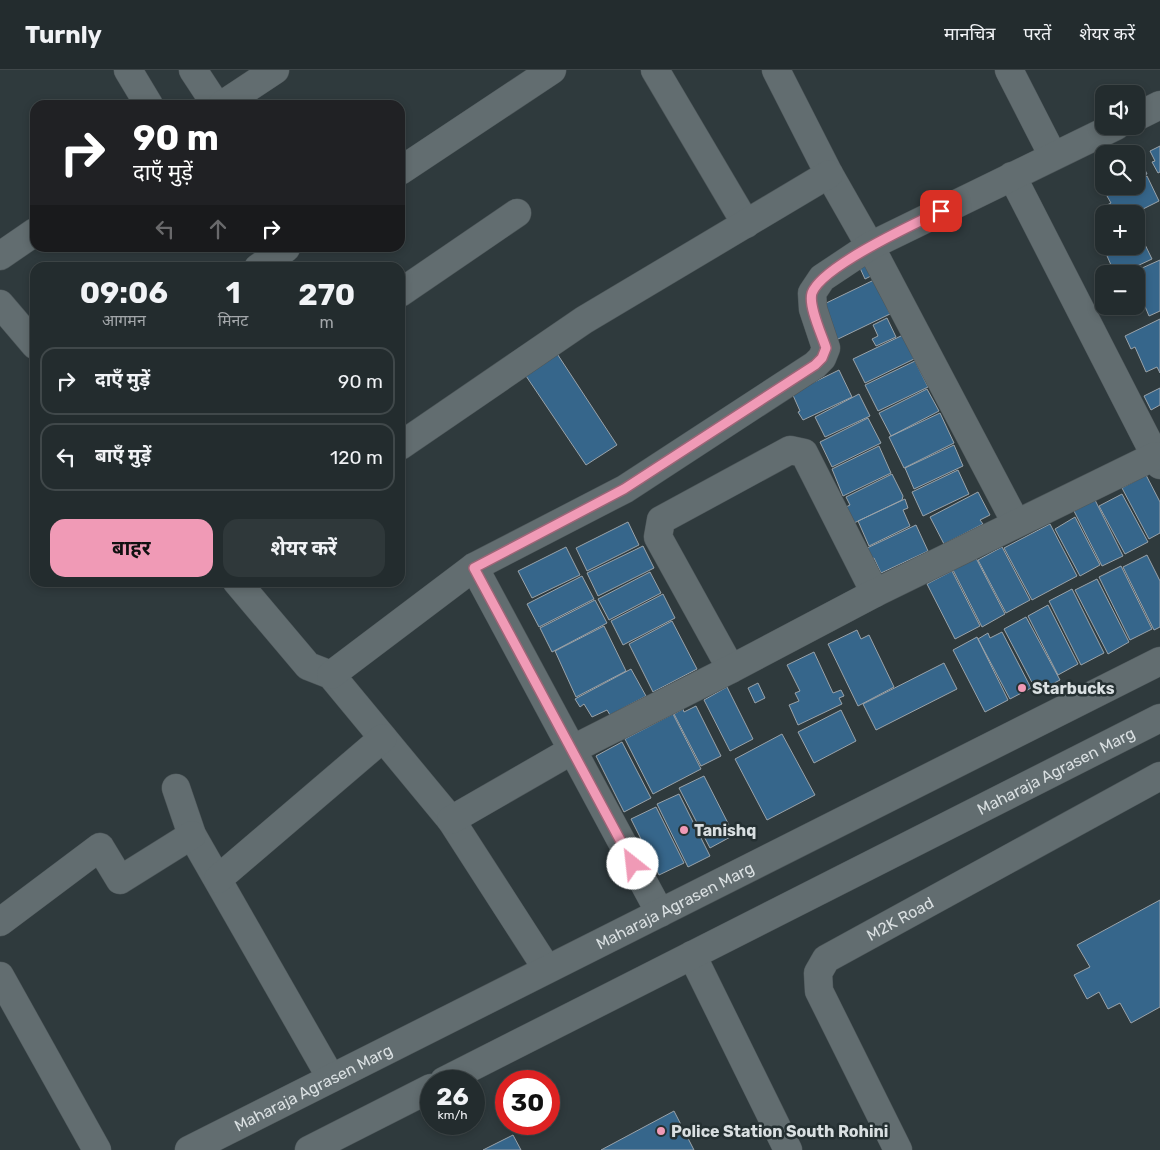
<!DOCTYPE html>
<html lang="hi">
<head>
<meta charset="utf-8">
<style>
  :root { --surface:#232c2e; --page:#2f383a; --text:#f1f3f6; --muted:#a3a7aa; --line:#40484a; --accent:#f09ab6 }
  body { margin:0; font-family:Rubik,"Noto Sans Devanagari",sans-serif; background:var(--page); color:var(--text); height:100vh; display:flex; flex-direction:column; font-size:19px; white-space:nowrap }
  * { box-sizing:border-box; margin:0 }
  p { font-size:16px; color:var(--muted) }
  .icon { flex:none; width:28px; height:28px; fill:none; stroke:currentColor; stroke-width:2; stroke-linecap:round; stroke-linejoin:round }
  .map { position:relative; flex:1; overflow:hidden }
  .drawer { position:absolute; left:30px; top:192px; width:375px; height:325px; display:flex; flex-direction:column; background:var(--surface); border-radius:15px; box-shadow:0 2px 8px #0003,0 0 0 1px var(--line) }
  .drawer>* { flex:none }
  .banner { position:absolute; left:30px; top:30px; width:375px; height:152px; border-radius:15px; box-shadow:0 2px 8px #0003,0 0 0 1px var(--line); background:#202124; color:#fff; overflow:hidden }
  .buttons { position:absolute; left:1095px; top:15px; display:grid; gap:10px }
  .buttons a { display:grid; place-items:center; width:50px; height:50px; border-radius:10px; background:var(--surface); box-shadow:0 2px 8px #0003,0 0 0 1px var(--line); font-size:25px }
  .speed { position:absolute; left:420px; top:1000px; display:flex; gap:10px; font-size:25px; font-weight:700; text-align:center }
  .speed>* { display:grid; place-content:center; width:65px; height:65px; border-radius:50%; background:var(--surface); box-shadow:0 2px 8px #0003,0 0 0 1px var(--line); line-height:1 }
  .speed small { font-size:12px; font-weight:400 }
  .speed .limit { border:8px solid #d22; background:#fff; color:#111 }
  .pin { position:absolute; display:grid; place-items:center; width:42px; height:42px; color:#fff; margin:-21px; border-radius:10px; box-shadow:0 2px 8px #0006 }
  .me { position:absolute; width:55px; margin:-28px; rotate:331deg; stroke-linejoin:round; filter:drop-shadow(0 0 4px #0008) }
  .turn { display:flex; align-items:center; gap:18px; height:105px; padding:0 20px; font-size:22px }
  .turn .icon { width:65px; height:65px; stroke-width:2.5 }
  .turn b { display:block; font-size:35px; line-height:42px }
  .lanes { display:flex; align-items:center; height:48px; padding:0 20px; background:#0003; justify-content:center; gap:25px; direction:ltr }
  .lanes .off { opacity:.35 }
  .eta { display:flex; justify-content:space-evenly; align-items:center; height:85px; text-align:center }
  .eta b { font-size:30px; font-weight:700; line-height:35px }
  .button { display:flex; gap:10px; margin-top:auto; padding:10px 20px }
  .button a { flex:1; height:58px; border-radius:15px; background:var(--accent); color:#111; font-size:20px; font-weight:700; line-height:58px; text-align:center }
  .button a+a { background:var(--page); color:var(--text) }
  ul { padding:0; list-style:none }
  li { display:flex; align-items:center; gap:15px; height:68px; margin:0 10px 8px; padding:0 10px; border:2px solid var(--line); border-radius:15px }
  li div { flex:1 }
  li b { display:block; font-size:19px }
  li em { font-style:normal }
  header { display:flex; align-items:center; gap:30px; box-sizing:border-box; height:70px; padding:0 25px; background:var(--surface); border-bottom:1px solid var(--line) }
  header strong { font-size:24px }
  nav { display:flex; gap:28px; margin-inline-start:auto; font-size:18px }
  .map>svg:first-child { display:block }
</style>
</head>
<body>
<header>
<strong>Turnly</strong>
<nav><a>मानचित्र</a><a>परतें</a><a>शेयर करें</a></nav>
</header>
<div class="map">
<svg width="1160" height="1080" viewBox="0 0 1160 1080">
  <rect width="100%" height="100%" fill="#2f3a3d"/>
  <path fill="#36668b" stroke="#9aa3aa" d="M1160,76v26l-2,1 -6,-11 3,-1 -5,-10z
    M1138,86l9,18 -11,5v-22z
    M1104,102v14h17l-13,6 -2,-4 -4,1 -6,-13z
    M1147,106l12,25 -26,13h-23l-3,-9 4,-2 -4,-7 19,-10h10v-5z
    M1136,156l16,33 -32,15h-12l-3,-6 6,-3 -14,-32 7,-3v16h32z
    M1160,190v51l-11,5 -13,-31v-11l-5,-1z
    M874,191l5,11 -14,7 -5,-11z
    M874,210l16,34 -54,26 -16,-34z
    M887,248l9,19 -20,9 -4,-7 6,-3 -5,-11z
    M1160,249v54l-3,-6 -11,5 -11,-25 -4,2 -6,-13z
    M903,265l11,24 -49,24 -12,-24z
    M552,276l65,99 -31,20 -66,-98z
    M915,291l13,26 -50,24 -13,-26z
    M839,300l13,27 -49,23 -5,-8 2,-1 -8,-18z
    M1160,318v17l-9,5 -7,-14z
    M927,319l12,22 -48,25 -12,-23z
    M859,324l11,22 -45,21 -10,-20z
    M940,343l14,30 -50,25 -15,-31z
    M868,348l13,25 -49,24 -12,-25z
    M954,375l9,21 -49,23 -9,-21z
    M879,376l12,27 -48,23 -11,-27z
    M958,400l11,24 -46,22 -11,-24z
    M892,404l11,22 -1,4 -48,23 -8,-16 4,-2 -4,-8z
    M1146,405l14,27v31l-11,6 -27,-51z
    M978,422l12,23 -10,5 3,4 -39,20 -14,-27z
    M1122,424l26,48 -23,12 -26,-48z
    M905,429l3,9 -5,2 7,16 -41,20 -11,-25z
    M1095,430l28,56 -21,10 -28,-55z
    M1075,447l25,48 -20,11 -25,-47z
    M628,452l11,23 -52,26 -11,-23z
    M1050,454l27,52 -45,24 -28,-52z
    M916,455l12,26 -47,22 -7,-15 -4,2 -5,-11z
    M643,476l11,22 -56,28 -11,-23z
    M566,477l14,28 -48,23 -14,-27z
    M1002,477l28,53 -24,13 -28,-53z
    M1147,485l13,26v46l-6,3 -31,-63z
    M976,488l29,56 -23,13 -29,-57z
    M1121,496l31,63 -22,11 -31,-63z
    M952,501l28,55 -25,13 -28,-55z
    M650,502l11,21 -52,27 -11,-21z
    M582,506l12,23 -55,28 -12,-23z
    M1097,509l32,63 -21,12 -33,-64z
    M1072,519l32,64 -23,12 -32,-64z
    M663,524l12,24 -52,27 -12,-24z
    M595,530l12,23 -55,29 -12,-24z
    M1048,535l30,59 -20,11 -30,-59z
    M1026,547l34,63 -23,12 -33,-63z
    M672,551l25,48 -44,23 -24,-48z
    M604,556l22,45 -50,26 -21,-46z
    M857,560l4,9 8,-4 25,52 -36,19 -30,-62z
    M1002,562l29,56 -21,11 -32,-60 10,-6 2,5z
    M977,567l31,63 -23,12 -32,-62z
    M814,582l19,41 8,-3 3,6 -5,2 3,6 -44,21 -9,-20 10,-4 -4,-8 5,-2 -13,-26z
    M944,593l13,26 -81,41 -13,-26z
    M631,599l15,27 -36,19 -3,-5 -15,7 -8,-13 -4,3 -5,-8z
    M758,613l7,15 -10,5 -7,-15z
    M727,617l26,52 -23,12 -26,-51z
    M696,636l25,50 -20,10 -27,-52 9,-5 1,3z
    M841,640l15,31 -42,22 -16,-31z
    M673,644l28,55 -48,25 -28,-55z
    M782,664l33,61 -48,25 -32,-61z
    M622,672l29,56 -27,14 -28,-56z
    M704,706l30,59 -24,13 -31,-60z
    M679,724l31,62 -22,11 -31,-63z
    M656,737l28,56 -25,12 -28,-56z
    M1160,830v107l-29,16 -11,-20 -12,6 -9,-17 -12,7 -13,-24 16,-8 -13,-22z
    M674,1041l20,39h-93z
    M513,1065l8,15h-38z"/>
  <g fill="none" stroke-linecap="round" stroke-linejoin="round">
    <defs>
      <g id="minor">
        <path d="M128,0l21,35"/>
        <path d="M193,0l23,35"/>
        <path d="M655,0l91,154"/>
        <path d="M776,0l53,104 41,72 146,277"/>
        <path d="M1009,0l44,86"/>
        <path d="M222,35l53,-35"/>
        <path d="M1136,47l24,-12"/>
        <path d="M400,101l152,-101"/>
        <path d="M1012,106l148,289"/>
        <path d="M0,186l35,-24"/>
        <path d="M258,198l28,-20"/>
        <path d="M400,223l117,-80"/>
        <path d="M0,234l35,41"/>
        <path d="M400,376l184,-126 245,-146"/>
        <path d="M474,497l186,346"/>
        <path d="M237,512l71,84 23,9 120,145 96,149"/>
        <path d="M731,599l-73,-132 3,-17 129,-70 14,3 71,140"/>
        <path d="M331,605l143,-108 151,-78 190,-124 7,-7 4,-10 -13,-39 -1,-16 10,-15 48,-32 246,-120"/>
        <path d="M176,718l16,47 139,243"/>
        <path d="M451,750l132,-76 148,-75 144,-76 280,-137"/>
        <path d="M218,809l165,-141"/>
        <path d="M0,852l100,-75 20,33 72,-45"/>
        <path d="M692,885l96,195"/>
        <path d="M0,906l97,174"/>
        <path id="s1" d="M444,1011l716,-363"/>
        <path id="s2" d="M189,1080l971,-489"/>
        <path d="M309,1080l122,-62"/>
        <path id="s3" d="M898,1080l-79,-159 -1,-18 8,-14 334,-183"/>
      </g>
    </defs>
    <use href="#minor" stroke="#4d5659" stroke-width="29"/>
    <use href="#minor" stroke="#626d70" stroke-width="28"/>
  </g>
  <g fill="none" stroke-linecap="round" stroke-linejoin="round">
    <defs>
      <path id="route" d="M633,794l-159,-296 150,-79 191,-124 7,-7 4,-10c-4,-13 -18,-42 -14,-55 10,-27 102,-69 129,-82"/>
    </defs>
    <use href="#route" stroke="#9c6476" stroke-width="12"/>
    <use href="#route" stroke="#f09ab6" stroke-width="9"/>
  </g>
  <g fill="#f09ab6" stroke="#253032" stroke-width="2">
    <circle cx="1022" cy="618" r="5"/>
    <circle cx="684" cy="760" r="5"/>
    <circle cx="661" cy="1061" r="5"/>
  </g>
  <g text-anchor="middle" stroke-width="5" stroke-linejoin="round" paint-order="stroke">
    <g font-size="16" font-weight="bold" fill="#d9dfe1" stroke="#253032" text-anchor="start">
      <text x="1032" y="624">Starbucks</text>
      <text x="694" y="766">Tanishq</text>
      <text x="671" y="1067">Police Station South Rohini</text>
    </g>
    <g font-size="16" fill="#d9dfe1" stroke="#253032">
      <text dy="6" stroke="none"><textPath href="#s1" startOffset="686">Maharaja Agrasen Marg</textPath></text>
      <text dy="6" stroke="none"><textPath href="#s2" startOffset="544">Maharaja Agrasen Marg</textPath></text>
      <text dy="6" stroke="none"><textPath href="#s3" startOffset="296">M2K Road</textPath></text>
      <text dy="6" stroke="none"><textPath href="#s2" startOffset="139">Maharaja Agrasen Marg</textPath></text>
    </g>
  </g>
</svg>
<div class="buttons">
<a><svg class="icon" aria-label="sound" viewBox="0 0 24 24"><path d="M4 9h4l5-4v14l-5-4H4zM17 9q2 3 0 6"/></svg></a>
<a><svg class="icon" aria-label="search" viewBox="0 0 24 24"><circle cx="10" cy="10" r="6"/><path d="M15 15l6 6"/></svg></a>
<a>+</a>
<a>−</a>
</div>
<div class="speed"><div>26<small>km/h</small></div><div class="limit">30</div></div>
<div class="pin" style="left:941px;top:141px;background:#d93025"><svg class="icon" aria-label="arrive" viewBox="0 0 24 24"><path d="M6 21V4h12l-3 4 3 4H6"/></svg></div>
<svg class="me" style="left:633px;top:794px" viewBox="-20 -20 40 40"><circle r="19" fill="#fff"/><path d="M0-13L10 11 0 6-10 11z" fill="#f09ab6"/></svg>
<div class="banner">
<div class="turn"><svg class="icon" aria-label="right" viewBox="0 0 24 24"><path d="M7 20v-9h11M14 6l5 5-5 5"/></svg><div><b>90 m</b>दाएँ मुड़ें</div></div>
<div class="lanes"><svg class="icon off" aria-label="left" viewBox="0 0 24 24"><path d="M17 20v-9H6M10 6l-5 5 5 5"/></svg><svg class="icon off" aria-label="ahead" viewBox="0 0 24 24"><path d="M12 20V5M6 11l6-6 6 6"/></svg><svg class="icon" aria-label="right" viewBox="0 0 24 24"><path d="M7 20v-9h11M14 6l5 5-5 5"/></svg></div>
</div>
<section class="drawer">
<div class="eta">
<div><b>09:06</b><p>आगमन</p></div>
<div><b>1</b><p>मिनट</p></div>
<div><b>270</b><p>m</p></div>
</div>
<ul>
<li><svg class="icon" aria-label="right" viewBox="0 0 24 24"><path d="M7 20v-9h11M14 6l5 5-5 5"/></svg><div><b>दाएँ मुड़ें</b></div><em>90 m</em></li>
<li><svg class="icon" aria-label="left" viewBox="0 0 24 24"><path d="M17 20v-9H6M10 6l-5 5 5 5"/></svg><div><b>बाएँ मुड़ें</b></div><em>120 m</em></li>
</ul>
<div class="button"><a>बाहर</a><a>शेयर करें</a></div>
</section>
</div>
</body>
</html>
